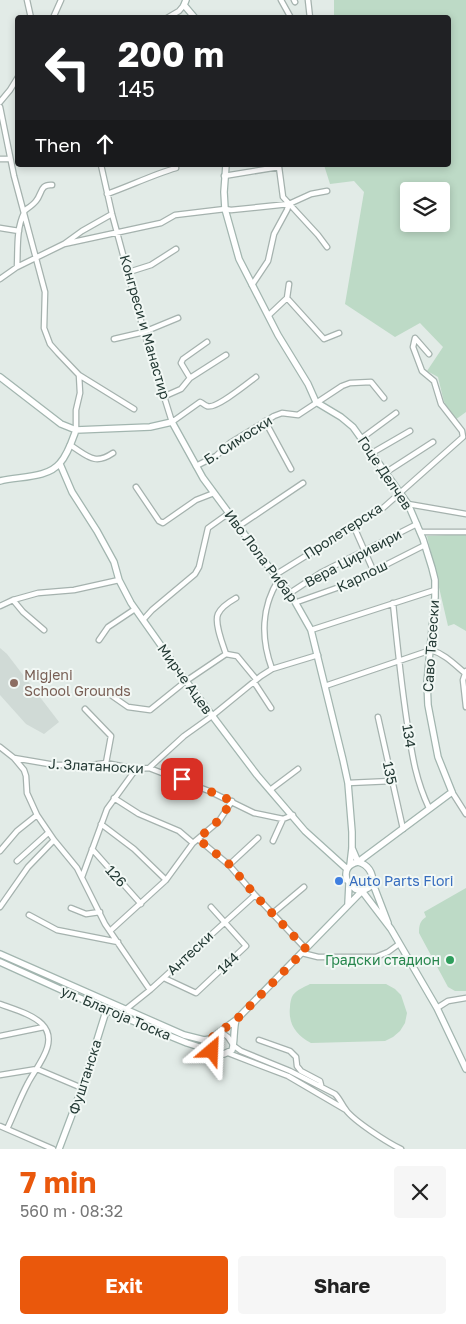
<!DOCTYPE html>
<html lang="en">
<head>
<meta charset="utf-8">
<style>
  :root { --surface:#fff; --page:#f6f6f6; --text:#222; --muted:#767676; --accent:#ea580c }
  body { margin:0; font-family:"Golos Text",sans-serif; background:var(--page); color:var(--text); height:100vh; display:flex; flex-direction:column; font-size:19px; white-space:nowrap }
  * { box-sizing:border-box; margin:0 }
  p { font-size:16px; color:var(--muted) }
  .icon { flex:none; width:28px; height:28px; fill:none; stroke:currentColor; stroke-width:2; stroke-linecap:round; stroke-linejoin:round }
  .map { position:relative; height:1149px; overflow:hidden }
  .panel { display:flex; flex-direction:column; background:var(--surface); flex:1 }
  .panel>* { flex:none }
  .guide { position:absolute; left:15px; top:15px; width:436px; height:152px; border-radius:5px; box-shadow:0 2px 8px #0003; background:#202124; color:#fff; overflow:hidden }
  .fabs { position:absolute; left:400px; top:182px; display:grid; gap:10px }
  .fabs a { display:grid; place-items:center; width:50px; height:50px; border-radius:5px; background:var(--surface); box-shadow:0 2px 8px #0003; font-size:25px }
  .pin { position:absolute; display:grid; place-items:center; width:42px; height:42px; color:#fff; margin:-21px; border-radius:10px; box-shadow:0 2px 8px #0006 }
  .me { position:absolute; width:55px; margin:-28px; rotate:26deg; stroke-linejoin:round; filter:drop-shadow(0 0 4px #0008) }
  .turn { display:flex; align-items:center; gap:18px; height:105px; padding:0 20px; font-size:22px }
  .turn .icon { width:65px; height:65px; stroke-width:2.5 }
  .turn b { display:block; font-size:35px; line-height:42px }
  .then { display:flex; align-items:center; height:48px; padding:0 20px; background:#0003; gap:10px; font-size:19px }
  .round { display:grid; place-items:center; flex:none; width:52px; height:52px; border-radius:5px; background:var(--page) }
  .overview { display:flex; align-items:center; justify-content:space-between; height:85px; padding:0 20px }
  h1 { font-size:30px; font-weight:700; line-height:38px; color:var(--accent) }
  .cta { display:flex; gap:10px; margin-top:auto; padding:10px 20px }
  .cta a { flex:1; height:58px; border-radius:5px; background:var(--accent); color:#fff; font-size:20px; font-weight:700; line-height:58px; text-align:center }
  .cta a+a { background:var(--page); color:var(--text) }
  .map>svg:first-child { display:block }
</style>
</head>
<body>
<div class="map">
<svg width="466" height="1149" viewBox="0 0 466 1149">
  <rect width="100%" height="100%" fill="#e2ebe7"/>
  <path fill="#d0dad6" d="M0,648l7,6 52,68 -15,12 -18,-10 -26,-29z"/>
  <path fill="#bddac6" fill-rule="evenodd" d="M334,0h132v412l-11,8 -11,-18 -6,-25 -11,-6 16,-24 -23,-24 -25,14 -50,-33 19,-112 -10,-11 -24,3 -6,-19h125v-147l-115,-1zM409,191h32v33h-32z
    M466,534v97l-12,-7 -6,2 -21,-90z
    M466,888v103h-11l-7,-4 -29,-54c0,-8 1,-12 7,-16l-2,-5z
    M310,984h76l9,5 6,6 6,18 -2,10 -5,8 -7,6 -8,4 -74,2c-15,-8 -23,-19 -21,-36 0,-4 1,-9 3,-12 4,-5 11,-8 17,-11z"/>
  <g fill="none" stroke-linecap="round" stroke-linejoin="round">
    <defs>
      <path id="street" d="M27,0l4,18
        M281,0l10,18
        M294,0l1,2
        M308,0l2,18
        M53,18l8,-18
        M167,18l12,-7 5,-6
        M0,102l10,-12 8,-13
        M0,107l14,69 31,116 -1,36 6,16 8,9 21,22 1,18 -4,17v20
        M0,159h10
        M101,165l11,49 32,118 28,90 28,-20c3,1 4,3 7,4 8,4 41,-23 49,-29
        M224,176l55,-9 4,30 35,38 9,12
        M107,194c23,-8 45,-19 69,-26
        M24,211c4,-3 9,-6 12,-10 6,-7 4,-17 16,-16
        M0,228l19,3
        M64,244l97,-21 14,-8 50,-6 6,1 58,-6 22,-10 16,-3
        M17,267c1,-17 -1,-38 7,-54
        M129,272l22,-7 25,-16
        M0,279l17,-12 47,-23 18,-13 30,-17
        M252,285l16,-24 6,-27 13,-24 2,-6
        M287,298l37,41 15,-6
        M269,315l18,-17 2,-14
        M114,339l30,-7 34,-14
        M79,375l55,34
        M190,378l-9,-15 2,-4 24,-17
        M165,396l16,-7 9,-11 36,-23
        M265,421l26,48
        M362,438l34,-25
        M70,445c17,10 24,21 43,8
        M372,453l38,-22
        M196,466l20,-10 14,-13 44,-27 8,-3 16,2 44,-29 8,-3 21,-1 13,16
        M385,473l48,-31
        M136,487l23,34 4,2 33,-23 18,-7
        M408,504l58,10
        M239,526l64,-43
        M354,527l19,43
        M420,532h46
        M275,575l108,-67 80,-71 -1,-6 -21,-27 -7,-23 -12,-10 -9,-24 2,-9 14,16
        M290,593l32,-21 95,-48
        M13,600l10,12 21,18
        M297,602l51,-18 77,-39
        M393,603c4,40 8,79 14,119 5,32 8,56 22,86
        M0,606l13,-6 25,-7 36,-3 45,-10
        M143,620l9,-10 43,-36 4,-7 9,-39 21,-15
        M311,630l124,-40
        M99,640l9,-13 27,-18
        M226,654c-3,-9 -12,-31 -8,-40 3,-7 11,-12 18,-16
        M272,669c-11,-30 -11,-62 7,-90
        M466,671l-3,9 3,27
        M254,682l17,26
        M325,686l106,-36c14,4 24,15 35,24
        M105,691l23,16 22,3 36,-29 40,-27 11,2 19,23
        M85,709l26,27 -5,27
        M378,717l25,112
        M0,747l14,11 10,12 2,6 1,17 10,22 17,25 23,28 28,56 45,66
        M14,758l41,7h36l15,-2 30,6 13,-1 60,23 45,22 29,6 10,-4
        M149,768l35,-32 28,-20 49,-40 11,-7 46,-14
        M348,783l44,-2
        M270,790l28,-21
        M452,792l14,22
        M114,798l25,16 40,17 14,12
        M101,824l33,25 32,31
        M198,839l31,26 26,30 51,54
        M273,841l10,-22
        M92,849l49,55
        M0,851l17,-20 20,-16
        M17,861l31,-28
        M229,865l29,-27
        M82,877l25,-68 29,-40
        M0,907l28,-40 26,-27
        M71,908l15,6 14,-2
        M273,913l31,-26
        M29,915l28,15 61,12
        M110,931l56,-51 27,-37 26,-22 13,-20
        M302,953l16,4h58l12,-5 11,-8
        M164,978l32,15 50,-47 -35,-39
        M0,1004c13,5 32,10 42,20 18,18 -6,43 -14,59 -8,15 -14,31 -21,46
        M437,1008l11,-7 18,-3
        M125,1010l25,-20 105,-95
        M221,1032l7,5 6,9 7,5 49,20 45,23c5,5 7,11 11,16 8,11 42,33 55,39
        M0,1036l44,-9
        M259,1040l31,11 6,6 1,9 4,5 19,10 1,4
        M228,1053l60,23 58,34
        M0,1075l37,-6 45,19
        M0,1126l53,23"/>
      <path id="secondary" d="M186,0l-2,5 11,13
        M226,165l-2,27 1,17 14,50 39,76 30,49 8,18 25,15 12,10 55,77 15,35 9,29 3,12v17l-8,85 1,23 10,52 14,35 -94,70 -6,-14
        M0,377l61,47 15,6 74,-3 22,-5 31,56 62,84 25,31 21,37 32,130 5,23 4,49v16l-2,17
        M60,464l12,28 25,39 17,31 5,18 12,23 55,78 71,94 48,56 42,38
        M0,481c18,-5 47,-2 60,-18 8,-9 12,-22 16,-33
        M373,884l15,39
        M348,904l1,-20
        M0,954l184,81 20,5 6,-1 26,-19 126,-129 6,-3 5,-4c0,-11 -4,-19 -15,-22 -10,2 -14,9 -11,18l8,9 7,2 29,38 46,79 29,61
        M0,962l106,48 81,33 31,10 6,1 8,-4c3,-8 1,-19 4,-30
        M59,1149l23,-61 25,-80"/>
    </defs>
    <use href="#street" stroke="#a5b2ae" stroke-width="7"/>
    <use href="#secondary" stroke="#a2b5af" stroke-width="8"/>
    <use href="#street" stroke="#fff" stroke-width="4.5"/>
    <use href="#secondary" stroke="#fff" stroke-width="5.5"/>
  </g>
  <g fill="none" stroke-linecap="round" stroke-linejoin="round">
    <path stroke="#ea580c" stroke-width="9" stroke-dasharray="0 16.2" d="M182,779l50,22 -13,19 -21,19 32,26 25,30 51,54 -70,71 -26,19 2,12"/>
  </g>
  <circle fill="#8d6e63" stroke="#f2f8f5" stroke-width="2" cx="14" cy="683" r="5"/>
  <circle fill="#3f7fe0" stroke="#f2f8f5" stroke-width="2" cx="339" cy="881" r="5"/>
  <circle fill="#2e9e5b" stroke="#f2f8f5" stroke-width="2" cx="450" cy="960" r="5"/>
  <g text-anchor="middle" stroke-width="4" stroke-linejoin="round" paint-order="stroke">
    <g font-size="14" fill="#243a35" stroke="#f2f8f5">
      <text transform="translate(145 327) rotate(74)" y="5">Конгреси и Манастир</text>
      <text transform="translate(238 440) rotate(-33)" y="5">Б. Симоски</text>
      <text transform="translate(385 473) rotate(56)" y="5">Гоце Делчев</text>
      <text transform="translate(343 531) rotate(-33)" y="5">Пролетерска</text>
      <text transform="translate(261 556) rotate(53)" y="5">Иво Лола Рибар</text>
      <text transform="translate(353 558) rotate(-28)" y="5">Вера Циривири</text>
      <text transform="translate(362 576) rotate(-26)" y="5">Карпош</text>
      <text transform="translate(431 646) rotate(-86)" y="5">Саво Тасески</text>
      <text transform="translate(185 679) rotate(54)" y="5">Мирче Ацев</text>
      <text transform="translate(409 736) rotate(81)" y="5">134</text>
      <text transform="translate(96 766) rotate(3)" y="5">Ј. Златаноски</text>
      <text transform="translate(390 773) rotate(78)" y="5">135</text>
      <text transform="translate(116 876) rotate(48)" y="5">126</text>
      <text transform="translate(190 953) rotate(-43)" y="5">Антески</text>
      <text transform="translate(228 963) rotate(-44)" y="5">144</text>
      <text transform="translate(116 1013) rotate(23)" y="5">ул. Благоја Тоска</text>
      <text transform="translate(85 1077) rotate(-72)" y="5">Фуштанска</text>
    </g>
    <g font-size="14" fill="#785e54" stroke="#f2f8f5" text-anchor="start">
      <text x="24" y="680">Migjeni<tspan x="24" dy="16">School Grounds</tspan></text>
    </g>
    <g font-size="14" fill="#366cbe" stroke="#f2f8f5" text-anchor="start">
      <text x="349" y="886">Auto Parts Flori</text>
    </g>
    <g font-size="14" fill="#27864d" stroke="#f2f8f5" text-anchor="end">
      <text x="440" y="965">Градски стадион</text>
    </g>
  </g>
</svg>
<div class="fabs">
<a><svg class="icon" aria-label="layers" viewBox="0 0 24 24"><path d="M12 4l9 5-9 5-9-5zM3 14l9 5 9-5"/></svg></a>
</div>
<div class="pin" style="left:182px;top:779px;background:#d93025"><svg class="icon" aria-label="arrive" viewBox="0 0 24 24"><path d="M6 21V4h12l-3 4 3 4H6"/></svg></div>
<svg class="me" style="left:212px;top:1051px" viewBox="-20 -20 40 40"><path d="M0-17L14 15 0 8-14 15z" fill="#ea580c" stroke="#fff" stroke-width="4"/></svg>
<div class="guide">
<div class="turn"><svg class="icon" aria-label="left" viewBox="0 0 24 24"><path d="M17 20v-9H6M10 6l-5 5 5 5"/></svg><div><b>200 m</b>145</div></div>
<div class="then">Then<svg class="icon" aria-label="ahead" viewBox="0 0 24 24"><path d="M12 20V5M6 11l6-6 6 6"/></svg></div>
</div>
</div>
<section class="panel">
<div class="overview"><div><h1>7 min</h1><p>560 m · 08:32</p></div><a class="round"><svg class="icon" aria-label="close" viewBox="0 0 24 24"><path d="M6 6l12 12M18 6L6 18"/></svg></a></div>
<div class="cta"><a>Exit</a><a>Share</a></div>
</section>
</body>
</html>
